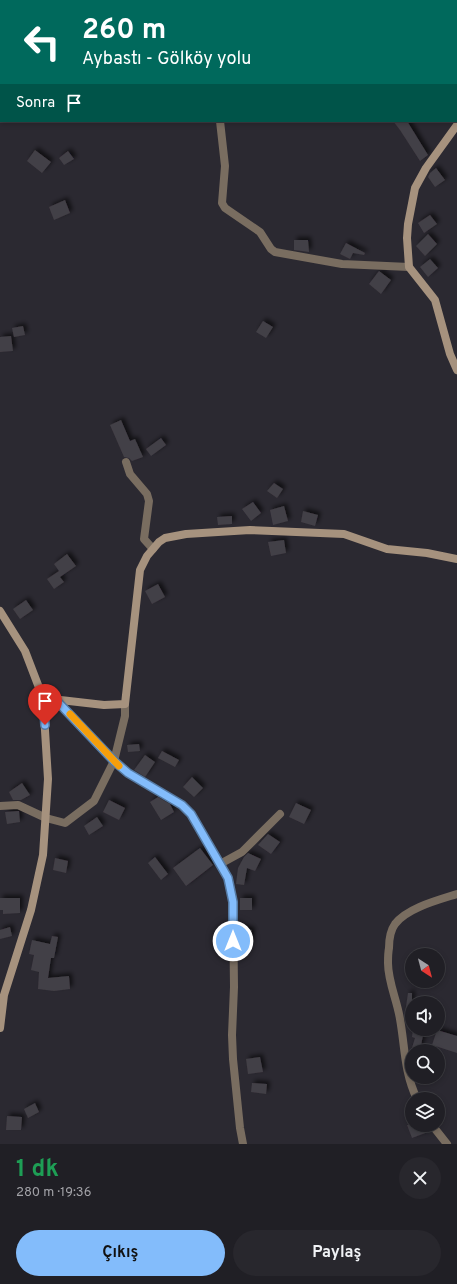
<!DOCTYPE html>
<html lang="tr">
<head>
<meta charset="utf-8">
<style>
  :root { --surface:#201f25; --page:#28272d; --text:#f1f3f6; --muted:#a2a2a7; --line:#3d3d42; --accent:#83bcfb }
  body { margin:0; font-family:Overpass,sans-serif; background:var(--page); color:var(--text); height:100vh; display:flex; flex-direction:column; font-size:15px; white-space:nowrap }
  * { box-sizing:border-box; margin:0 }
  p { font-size:13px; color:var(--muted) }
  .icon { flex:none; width:22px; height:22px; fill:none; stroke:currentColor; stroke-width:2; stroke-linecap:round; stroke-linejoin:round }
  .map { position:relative; height:1144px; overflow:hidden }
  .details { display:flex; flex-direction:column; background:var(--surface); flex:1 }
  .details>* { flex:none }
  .hud { position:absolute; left:0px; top:0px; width:457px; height:122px; box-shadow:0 2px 6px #0003,0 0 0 1px var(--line); background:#00695c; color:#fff; overflow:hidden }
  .needle { width:26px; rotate:144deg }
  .controls { position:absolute; left:405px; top:948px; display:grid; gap:8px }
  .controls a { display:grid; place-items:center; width:40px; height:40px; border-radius:50%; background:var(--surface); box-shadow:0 2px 6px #0003,0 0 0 1px var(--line); font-size:20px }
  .pin { position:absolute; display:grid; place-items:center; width:34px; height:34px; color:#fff; margin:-41px -17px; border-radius:50% 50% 50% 0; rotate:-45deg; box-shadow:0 0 4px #0007 }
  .pin .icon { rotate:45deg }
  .me { position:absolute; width:44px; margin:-22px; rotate:0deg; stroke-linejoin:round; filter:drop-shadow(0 0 3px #0008) }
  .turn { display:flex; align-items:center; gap:14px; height:84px; padding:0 16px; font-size:18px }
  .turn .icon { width:52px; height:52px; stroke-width:2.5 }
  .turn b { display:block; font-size:28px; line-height:34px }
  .then { display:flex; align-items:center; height:38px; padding:0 16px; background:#0003; gap:8px; font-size:15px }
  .round { display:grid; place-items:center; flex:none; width:42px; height:42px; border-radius:21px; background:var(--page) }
  .headline { display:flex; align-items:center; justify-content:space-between; height:68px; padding:0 16px }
  h1 { font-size:24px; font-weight:700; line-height:30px; color:#1e9e55 }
  .action { display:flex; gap:8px; margin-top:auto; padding:8px 16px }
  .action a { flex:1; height:46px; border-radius:24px; background:var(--accent); color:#111; font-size:16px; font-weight:700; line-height:46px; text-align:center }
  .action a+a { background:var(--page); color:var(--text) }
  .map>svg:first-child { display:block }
</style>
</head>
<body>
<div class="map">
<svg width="457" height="1144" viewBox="0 0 457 1144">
  <defs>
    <filter id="shadow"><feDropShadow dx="3" dy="-3" stdDeviation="2" flood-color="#0009"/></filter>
  </defs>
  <rect width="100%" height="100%" fill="#2b2931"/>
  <path fill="#433f46" filter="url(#shadow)" d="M393,121h14l21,34 -8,6 -20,-31z
    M35,150l16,12 -9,11 -15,-12z
    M68,151l6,8 -10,6 -5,-7z
    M436,168l9,12 -10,7 -7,-10 2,-4z
    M65,200l5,13 -16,7 -5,-13z
    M430,215l7,9 -13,9 -6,-10z
    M428,234l9,10 -12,12 -9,-10z
    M294,240h14l1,12 -15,-2z
    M346,243l19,10 -1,2 -11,-2 -3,6 -10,-5z
    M430,259l8,9 -10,9 -8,-10z
    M379,271l12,9 -10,14 -12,-10z
    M263,321l10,6 -7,11 -10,-6z
    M23,326l2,9 -11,2 -2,-9z
    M11,336l2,15 -13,1v-15z
    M121,420l9,21 5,-2 8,18 -11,4 -3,-3 -5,-1 -14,-32z
    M161,438l5,7 -15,11 -5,-7z
    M274,483l9,6 -6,9 -10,-7z
    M253,502l8,11 -10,8 -9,-12z
    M284,506l4,15 -15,4 -3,-15z
    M303,511l15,4 -3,11 -14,-4z
    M232,516v8l-14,1 -1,-8z
    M284,540l2,13 -15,3 -3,-14z
    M67,554l9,12 -16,11 4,5 -10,7 -7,-10 12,-8 -5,-7z
    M158,584l7,13 -13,7 -7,-13z
    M26,600l7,10 -13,9 -7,-10z
    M139,744l1,7 -12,1 -1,-7z
    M162,751l17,9 -4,7 -17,-9z
    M145,755l10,7 -10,15 -11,-7z
    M192,777l11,11 -9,9 -11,-10z
    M22,783l8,12 -9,5h-8l-4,-8z
    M158,797l12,7 4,8 -13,8 -11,-18z
    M109,800l16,8 -6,12 -16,-8z
    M296,803l15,7 -7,14 -15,-7z
    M18,811h1l1,11 -13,2 -2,-12z
    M97,817l6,9 -14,9 -5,-9z
    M268,834l12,8 -9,12 -13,-9z
    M200,848l13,17 -27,21 -13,-18z
    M248,853l13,6 -6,12 -8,-3 -3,17 -8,-1 2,-16 6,-11z
    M155,857l13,17 -7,6 -13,-17z
    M55,858l13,3 -2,12 -13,-3z
    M0,898h20v15l-17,1v-4h-3z
    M240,898h12v12h-12z
    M10,927l2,9 -12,3v-9z
    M239,928l13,2 -2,14 -11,-1z
    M52,936l6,1 -4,21h-3l-3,20 21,-2 1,13 -16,2 -16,-2 1,-17 -8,-2 3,-15 -5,-1 3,-14 18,4z
    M408,993h4v28l-6,-1 -1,-6z
    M413,1029l11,1 -4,21h-9l4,-13 -3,-1z
    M437,1030l20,6v17l-25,-8z
    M260,1057l3,15 -15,2 -2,-15z
    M252,1083l15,1 -1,10 -15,-2z
    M35,1103l4,9 -11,6 -4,-9z
    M7,1116l15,1 -1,13h-15z
    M407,1125h18l3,7 -16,6z"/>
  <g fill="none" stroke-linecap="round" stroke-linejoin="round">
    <path stroke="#796d60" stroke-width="8" d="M176,0v1
      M220,121l5,45 -3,37 3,5 35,24 11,17 4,3 67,12 67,3
      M126,462l4,12 17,20 2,7 -5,38 9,10
      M55,699l59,62 14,12 54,32 9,9 37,64 5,24 1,85 -2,48 1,24 7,69 3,16
      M0,806l18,-1 28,13 19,5 29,-22 20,-40 11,-45v-12
      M220,864l22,-12 38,-38
      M417,1099c-13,-27 -12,-52 -17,-80 -3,-19 -12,-37 -12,-56 0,-5 0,-10 1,-15 0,-9 1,-17 6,-24 12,-16 43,-24 62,-30
      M432,1125l15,19"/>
    <path stroke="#a6927e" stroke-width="8" d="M457,125l-31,43 -11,20 -7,36 -1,14 2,29 26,33 15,54 7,16
      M0,611l25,40 18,47 5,81 -5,76 -12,55 -27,85 -4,33
      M43,698l61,7 21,-1 15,-134 7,-14 12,-14 6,-4 21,-4 64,-4 94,4 43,15 40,4 30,6"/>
  </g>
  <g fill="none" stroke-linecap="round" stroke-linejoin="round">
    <defs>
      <path id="route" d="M45,725l-2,-27 12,1 59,62 14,12 54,32 9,9 37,64 5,24v39"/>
    </defs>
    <use href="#route" stroke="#557aa3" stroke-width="10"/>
    <use href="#route" stroke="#83bcfb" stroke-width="7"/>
    <path stroke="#f59e0b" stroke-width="7" d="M70,714l49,52"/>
  </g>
</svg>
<div class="controls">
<a><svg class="needle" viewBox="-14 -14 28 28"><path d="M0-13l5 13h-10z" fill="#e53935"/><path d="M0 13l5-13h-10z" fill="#a2a2a7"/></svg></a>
<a><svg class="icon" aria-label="sound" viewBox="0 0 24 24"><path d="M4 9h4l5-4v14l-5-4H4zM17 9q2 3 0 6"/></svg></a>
<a><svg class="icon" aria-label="search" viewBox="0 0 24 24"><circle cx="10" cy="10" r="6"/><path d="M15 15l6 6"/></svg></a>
<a><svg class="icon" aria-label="layers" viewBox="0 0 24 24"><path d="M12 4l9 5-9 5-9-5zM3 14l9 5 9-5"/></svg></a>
</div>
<div class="pin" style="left:45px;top:725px;background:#d93025"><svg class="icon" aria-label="arrive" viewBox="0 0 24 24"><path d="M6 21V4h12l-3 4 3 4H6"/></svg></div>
<svg class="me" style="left:233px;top:941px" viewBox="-20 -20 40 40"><circle r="17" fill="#83bcfb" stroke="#fff" stroke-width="3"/><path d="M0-11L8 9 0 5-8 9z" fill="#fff"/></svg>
<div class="hud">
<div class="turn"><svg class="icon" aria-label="left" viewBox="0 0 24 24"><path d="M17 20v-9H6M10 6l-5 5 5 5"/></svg><div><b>260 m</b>Aybastı - Gölköy yolu</div></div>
<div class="then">Sonra<svg class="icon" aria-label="arrive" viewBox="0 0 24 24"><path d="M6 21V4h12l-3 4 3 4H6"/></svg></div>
</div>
</div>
<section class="details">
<div class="headline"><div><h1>1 dk</h1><p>280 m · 19:36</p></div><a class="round"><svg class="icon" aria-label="close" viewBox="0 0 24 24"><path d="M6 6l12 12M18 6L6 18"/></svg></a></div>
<div class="action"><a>Çıkış</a><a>Paylaş</a></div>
</section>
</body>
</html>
